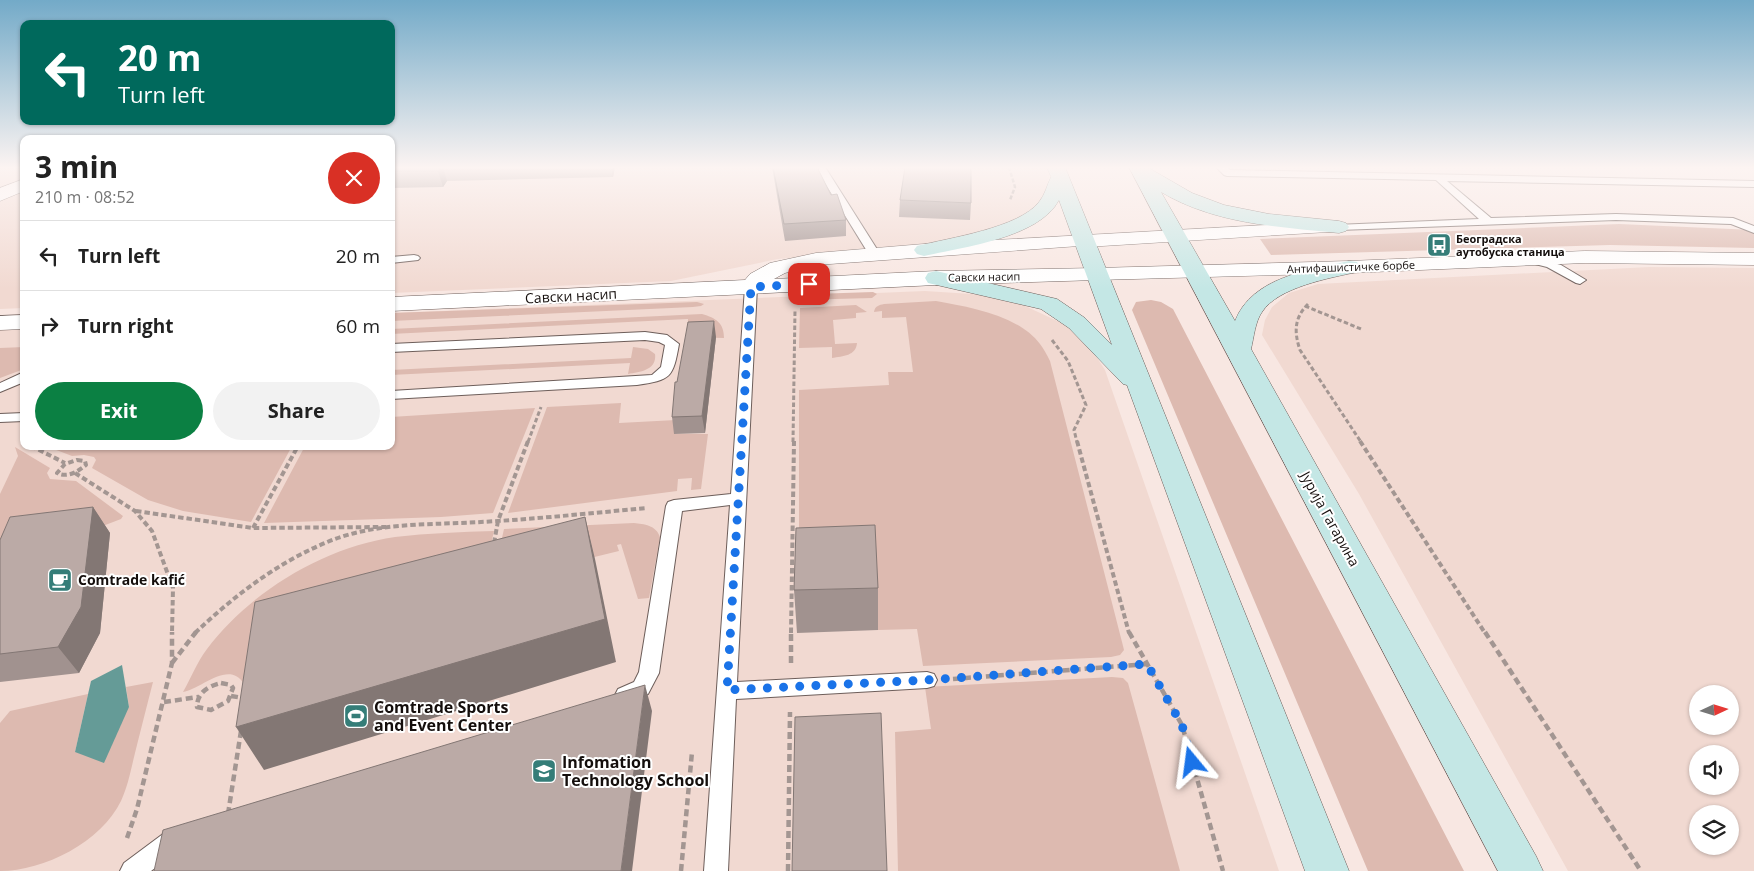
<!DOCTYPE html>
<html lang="en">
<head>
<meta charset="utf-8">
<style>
  :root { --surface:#fff; --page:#f2f2f2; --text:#222; --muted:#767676; --line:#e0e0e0; --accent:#0b8043 }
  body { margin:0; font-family:"Open Sans",sans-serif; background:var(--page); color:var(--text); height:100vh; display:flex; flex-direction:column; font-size:19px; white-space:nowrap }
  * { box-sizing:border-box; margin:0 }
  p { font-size:16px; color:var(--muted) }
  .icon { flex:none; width:28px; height:28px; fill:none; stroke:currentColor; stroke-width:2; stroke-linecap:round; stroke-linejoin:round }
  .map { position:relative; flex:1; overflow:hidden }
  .sheet { position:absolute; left:20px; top:135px; width:375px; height:315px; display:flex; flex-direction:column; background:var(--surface); border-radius:10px; box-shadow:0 1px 4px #0004 }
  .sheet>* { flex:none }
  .banner { position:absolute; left:20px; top:20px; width:375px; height:105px; border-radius:10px; box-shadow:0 1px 4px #0004; background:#00695c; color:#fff; overflow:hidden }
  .needle { width:32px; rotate:86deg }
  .buttons { position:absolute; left:1689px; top:685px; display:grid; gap:10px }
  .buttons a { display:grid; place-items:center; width:50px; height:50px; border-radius:50%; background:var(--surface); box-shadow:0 1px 4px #0004; font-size:25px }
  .pin { position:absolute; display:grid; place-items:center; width:42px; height:42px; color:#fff; margin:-21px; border-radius:10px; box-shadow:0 2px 8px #0006 }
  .me { position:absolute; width:55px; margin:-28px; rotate:344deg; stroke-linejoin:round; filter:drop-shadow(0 0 4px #0008) }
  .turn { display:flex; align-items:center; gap:18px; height:105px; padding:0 15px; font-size:22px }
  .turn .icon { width:65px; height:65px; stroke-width:2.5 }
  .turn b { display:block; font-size:35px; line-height:42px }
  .round { display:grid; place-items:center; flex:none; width:52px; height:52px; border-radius:26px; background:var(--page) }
  .head { display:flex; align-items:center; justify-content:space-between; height:85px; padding:0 15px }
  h1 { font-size:30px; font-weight:700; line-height:38px }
  .button { display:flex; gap:10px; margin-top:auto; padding:10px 15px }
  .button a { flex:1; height:58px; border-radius:30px; background:var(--accent); color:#fff; font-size:20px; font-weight:700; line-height:58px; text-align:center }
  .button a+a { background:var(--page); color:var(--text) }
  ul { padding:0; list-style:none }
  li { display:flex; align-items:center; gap:15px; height:70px; padding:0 15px; border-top:1px solid var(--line) }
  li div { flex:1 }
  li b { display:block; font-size:19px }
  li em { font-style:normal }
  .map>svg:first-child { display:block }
</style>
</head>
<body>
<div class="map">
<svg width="1754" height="871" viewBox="0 0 1754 871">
  <rect width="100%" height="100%" fill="#f8e7e2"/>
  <path fill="#f1d9d1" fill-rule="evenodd" d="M0,167h24v16l-24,12z
    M391,167h661l-10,36 -18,14 -37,14 -65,15 -144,13 -107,22 -280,12z
    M24,187v121l-24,1v-110z
    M1649,267l105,1v603h-186l-209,-377 -97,-159 3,-15 7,-13 17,-14 29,-9zM1698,694h32v32h-32zM1698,754h32v32h-32zM1698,814h32v32h-32z
    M925,291l47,3 40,6 54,25 24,22 15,23 174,501h-1279v-542l24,-1v118h367v-133z"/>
  <path fill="#ddbab0" d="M1619,224l135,6v18l-144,-3 -339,10 -11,-16z
    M873,292l4,2 -5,4 -74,2 16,-6z
    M1151,300l10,2 12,7 291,562h-96l-236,-561 4,-8z
    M936,301c33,6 82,14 104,43 4,5 7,11 10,17l72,281 2,8 -4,5 -9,2 -188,9 -6,-37 -39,1 -4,-63 -75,3v-180l90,-5 -1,-13h25l-7,-55 -24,1v-7l-8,1c1,-6 5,-7 10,-8z
    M697,302l7,2 -3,2 -8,1 -302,14v-8z
    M856,305l11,7 -11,1v5l-23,2 2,24 22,-1c-1,13 -14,13 -25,15v-11l-33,1 1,-40z
    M702,314c14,4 22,9 22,24l-37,-1 1,-18 -297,15v-5z
    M24,347v22l-24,9v-30z
    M633,347l15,2 7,5c2,16 -14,18 -27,20l2,-11 -239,12v-5l240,-12z
    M621,403l-2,20 57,-3 -1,14h33l-7,55 -10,1 1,-12 -14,1 -1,12 -169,22 39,-106z
    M535,408l-42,105 -52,4 -177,6 41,-77h86v-29z
    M46,446h246l-41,76 -68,-11 -35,-11 -56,-32 4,-8 -2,-3 -10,-2 -12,1z
    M15,447l35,21 -3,5 3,6 26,2 47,35 -2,3 -34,13 -87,85v-123l18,-38z
    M634,523c10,1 22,2 26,14l-11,61 -11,1 -17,-55 -4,1 2,6 -127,31 12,-53z
    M494,531l-13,56 -237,97c-15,-25 -44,6 -61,8 8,-14 14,-30 24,-43 43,-57 117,-102 188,-112 33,-4 66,-5 99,-6z
    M1112,677l11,1 5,5 52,188h-282l-3,-139 36,-3 -6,-42z
    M153,682c-6,23 -12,47 -18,71 -4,16 -7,33 -14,48 -20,41 -77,70 -121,70v-148l10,-12 78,-17 -13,58 54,-45 -3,-20z"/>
  <path fill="#659b97" d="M122,665l7,42 -25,56 -29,-11 16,-71z"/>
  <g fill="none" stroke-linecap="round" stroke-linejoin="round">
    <defs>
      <path id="service" d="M815,167h10l55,87 -2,2h-8z
        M1216,167h11l3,3 524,11v6l-307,-6 44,37 125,-4 117,4 21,8v7l-23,-9 -115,-4 -277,10 -4,-1 -1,-2 1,-2 144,-6 -43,-39 -209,-4 -3,-1z
        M414,255l4,1 2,2 -2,2 -27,3v-6z
        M1531,257l30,8 25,15 -6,4 -4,-1 -29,-16 -20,-5 -2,-2z
        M751,283l6,4 -20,395 190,-10 7,2 3,6 -3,6 -7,2 -191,11 -8,172h-24l26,-366 -48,6 -23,162 -11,21 -23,9 -7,-2 -3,-6 3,-6 16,-7 5,-10 27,-166 2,-4 6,-2 57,-6 14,-207z
        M645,332l22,3 12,9c-6,34 -8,36 -42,41l-246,14v-8l261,-16 9,-8 4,-22 -6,-3 -14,-2 -254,12v-8z
        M24,372v10l-24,10v-9z
        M24,413v8l-24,1v-8z
        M175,828l8,3 4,8 -4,8 -32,24h-31l4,-8 43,-32z"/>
      <path id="minor" d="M24,179v12l-24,10v-13z
        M1086,235l7,2 3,4 -3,4 -277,20 -31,8 -11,6 162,-8 161,-3 8,1 3,5 -3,5 -8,1 -161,5 -545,26v-14l354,-17 5,-6 20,-11 46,-10 108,-9z
        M24,315v14l-24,1v-14z"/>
      <path id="tertiary" d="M1337,221l7,2 3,4 -3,4 -258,16 -7,-2 -3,-4 3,-4 7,-2z
        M1585,251l169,2v12l-169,-2 -236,10 -252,7 -8,-1 -3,-5 3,-5 8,-1 252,-7z"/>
      <path id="secondary" d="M1047,167h18l284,704h-44l-178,-486 -4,-1 -54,-56 -28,-19 -113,-26 -3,-5 3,-5 8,-2 121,28 28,19 27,27 -53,-145c-20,38 -96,47 -135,56l-7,-2 -3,-4 3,-4c32,-8 102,-18 122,-44 6,-7 8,-17 12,-25z
        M1129,167h18l45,26 32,12 45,9 70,7 7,2 3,4 -3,4 -7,2c-61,-6 -124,-9 -178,-41l74,129c17,-44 74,-51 114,-60l8,1 3,5 -3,5c-27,6 -79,15 -95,40 -7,10 -8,25 -11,37l285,507 7,15h-45z"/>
    </defs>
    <use href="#service" stroke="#6d5e5a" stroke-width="2"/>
    <use href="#minor" stroke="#6d5e5a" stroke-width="1"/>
    <use href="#tertiary" stroke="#6d5e5a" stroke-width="1"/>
    <use href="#secondary" stroke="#6d5e5a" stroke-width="1"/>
    <path stroke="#a39692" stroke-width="2.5" stroke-dasharray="4 2" stroke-linecap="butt" d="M1009,167l6,20 -5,13"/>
    <path stroke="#a39692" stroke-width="3" stroke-dasharray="4.5 2.5" stroke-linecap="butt" d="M1308,304c-14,14 -14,28 -8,46l61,92
      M1305,306l56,23
      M1052,340l16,21 18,44 -12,25 3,12
      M528,442l13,-35
      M793,442l2,-132"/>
    <path stroke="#a39692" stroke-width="4" stroke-dasharray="5.5 3" stroke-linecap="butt" d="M1077,441l52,192
      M1360,441l125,192
      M31,446l34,17
      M77,460l8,1 1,4c-9,7 -18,13 -29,8l8,-9z
      M75,473l60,38 17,20 21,57 -1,45
      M136,511l117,17 133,-1
      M253,528l45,-82
      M494,543l4,-22 30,-80
      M195,633c41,-39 87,-74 140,-94 47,-17 98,-14 146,-17 56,-3 111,-9 166,-14
      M791,633l3,-192"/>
    <path stroke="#a39692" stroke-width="4.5" stroke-dasharray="7 4" stroke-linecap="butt" d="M1129,632l53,93 41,146
      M1485,632l156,239
      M172,663l24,-31
      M791,663v-31
      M953,679l194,-15
      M221,683l10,2 2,3 -5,13 -17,9 -14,-3c0,-14 11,-21 24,-24z
      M231,696l12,2
      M164,702l34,-5
      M228,814l13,-83
      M127,838l10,-29 35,-146v-31
      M681,871l11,-119
      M788,871l2,-159"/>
    <use href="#service" fill="#fff" fill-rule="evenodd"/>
    <use href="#minor" fill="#fff" fill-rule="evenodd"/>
    <use href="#tertiary" fill="#fff" fill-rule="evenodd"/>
    <use href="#secondary" fill="#c4e7e5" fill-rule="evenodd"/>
  </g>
  <path fill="#a1928f" d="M391,167h224l-2,10 -166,4 -4,6 -52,1z
    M772,167h45l14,28 15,25v16l-61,5z
    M900,200l71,3 -1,17 -71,-3z
    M716,337l-11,96 -31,1 -2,-17 5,-35z
    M93,507l17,26 -10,100 -21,40 -79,9v-142z
    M878,588v42l-81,3 -3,-43z"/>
  <path fill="#837774" d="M441,167h2l4,14 -4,6 -5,-16z
    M611,167h4l-2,10z
    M714,321l2,16 -11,96 -3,-17z
    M93,507l17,26 -10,100 -21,40 -21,-26z
    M585,517l10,42 21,103 -352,108 -28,-43z
    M645,685l7,26 -20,160h-11z"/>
  <path fill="#bbaaa6" stroke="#837774" d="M391,167h50l-3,4h-47z
    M773,167h44l14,28 6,-1 9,26 -62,4z
    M905,167h66v36l-71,-3z
    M714,321l-12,95 -30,1 3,-35h2l11,-60z
    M93,507l-12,100 -23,40 -58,7v-114l10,-23z
    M585,517l20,102 -369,108 19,-125z
    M875,525l3,63 -84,2 2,-62z
    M645,685l-24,186h-467l9,-41z
    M881,713l6,158h-95l3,-154z"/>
  <linearGradient id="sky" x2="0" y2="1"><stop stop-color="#73aac8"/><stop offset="0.58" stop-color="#fcf4f2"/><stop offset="1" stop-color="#fcf4f2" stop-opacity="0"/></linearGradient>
  <rect width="1754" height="289" fill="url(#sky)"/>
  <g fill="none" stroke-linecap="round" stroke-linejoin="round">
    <path stroke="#1a73e8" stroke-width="9" stroke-dasharray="0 16.2" d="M809,284l-58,3 -24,403 200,-10 220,-16 35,61 10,37"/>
  </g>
  <defs>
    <symbol id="bus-square" viewBox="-11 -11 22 22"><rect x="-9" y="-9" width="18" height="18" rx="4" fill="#357d78" stroke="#fff"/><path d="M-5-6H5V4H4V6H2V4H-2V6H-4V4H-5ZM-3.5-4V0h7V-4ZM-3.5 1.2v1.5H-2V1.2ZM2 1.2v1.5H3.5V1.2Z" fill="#fff"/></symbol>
    <symbol id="cafe-square" viewBox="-11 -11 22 22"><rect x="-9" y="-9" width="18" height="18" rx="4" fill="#357d78" stroke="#fff"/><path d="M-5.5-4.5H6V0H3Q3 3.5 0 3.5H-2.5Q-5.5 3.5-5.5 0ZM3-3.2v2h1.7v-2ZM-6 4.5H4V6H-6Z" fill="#fff"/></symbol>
    <symbol id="stadium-square" viewBox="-11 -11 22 22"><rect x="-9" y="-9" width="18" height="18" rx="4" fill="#357d78" stroke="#fff"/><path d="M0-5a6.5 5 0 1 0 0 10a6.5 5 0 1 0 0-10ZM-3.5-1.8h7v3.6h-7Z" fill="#fff"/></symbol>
    <symbol id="school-square" viewBox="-11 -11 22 22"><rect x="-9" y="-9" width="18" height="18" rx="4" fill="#357d78" stroke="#fff"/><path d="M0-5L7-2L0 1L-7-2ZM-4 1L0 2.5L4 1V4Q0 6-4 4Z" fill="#fff"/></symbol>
  </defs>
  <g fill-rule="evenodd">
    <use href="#bus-square" x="1425" y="231" width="28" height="28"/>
    <use href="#cafe-square" x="46" y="566" width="28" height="28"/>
    <use href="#stadium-square" x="342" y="702" width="28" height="28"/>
    <use href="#school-square" x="530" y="757" width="28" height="28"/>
  </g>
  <g text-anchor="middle" stroke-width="4" stroke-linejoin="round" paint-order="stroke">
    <g font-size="11" font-weight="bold" fill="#140e0c" stroke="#fff" text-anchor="start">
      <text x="1456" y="243">Београдска<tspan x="1456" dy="13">аутобуска станица</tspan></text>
    </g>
    <g font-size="11" fill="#140e0c" stroke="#fff">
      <text transform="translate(1351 267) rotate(-2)" y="4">Антифашистичке борбе</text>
      <text transform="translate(984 277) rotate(-1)" y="4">Савски насип</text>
    </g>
    <g font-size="14" fill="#140e0c" stroke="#fff">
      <text transform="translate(571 296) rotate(-3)" y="5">Савски насип</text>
      <text transform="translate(1330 519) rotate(61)" y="5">Јурија Гагарина</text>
    </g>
    <g font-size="14" font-weight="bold" fill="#140e0c" stroke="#fff" text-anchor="start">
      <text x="78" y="585">Comtrade kafić</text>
    </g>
    <g font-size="16" font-weight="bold" fill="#140e0c" stroke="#fff" text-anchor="start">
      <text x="374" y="713">Comtrade Sports<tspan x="374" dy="18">and Event Center</tspan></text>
      <text x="562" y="768">Infomation<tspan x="562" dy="18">Technology School</tspan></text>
    </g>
  </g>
</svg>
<div class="buttons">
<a><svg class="needle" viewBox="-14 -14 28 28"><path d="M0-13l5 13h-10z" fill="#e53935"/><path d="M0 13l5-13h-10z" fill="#767676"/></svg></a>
<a><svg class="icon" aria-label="sound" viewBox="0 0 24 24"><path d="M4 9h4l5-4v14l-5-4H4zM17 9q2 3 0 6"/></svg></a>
<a><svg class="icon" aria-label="layers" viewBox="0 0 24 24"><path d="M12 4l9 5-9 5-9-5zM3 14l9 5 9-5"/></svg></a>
</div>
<div class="pin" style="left:809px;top:284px;background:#d93025"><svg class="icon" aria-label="arrive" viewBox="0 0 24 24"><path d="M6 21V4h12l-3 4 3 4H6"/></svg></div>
<svg class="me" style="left:1192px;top:762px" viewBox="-20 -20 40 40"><path d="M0-17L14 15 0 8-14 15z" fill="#1a73e8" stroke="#fff" stroke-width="4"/></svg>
<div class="banner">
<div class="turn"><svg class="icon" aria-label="left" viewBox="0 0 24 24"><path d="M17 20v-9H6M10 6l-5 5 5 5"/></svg><div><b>20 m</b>Turn left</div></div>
</div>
<section class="sheet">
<div class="head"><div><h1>3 min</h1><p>210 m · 08:52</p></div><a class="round" style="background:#d93025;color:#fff"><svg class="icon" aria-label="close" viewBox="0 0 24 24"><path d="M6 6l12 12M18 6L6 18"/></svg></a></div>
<ul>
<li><svg class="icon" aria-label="left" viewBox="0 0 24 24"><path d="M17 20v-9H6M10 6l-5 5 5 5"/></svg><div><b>Turn left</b></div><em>20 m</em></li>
<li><svg class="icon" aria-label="right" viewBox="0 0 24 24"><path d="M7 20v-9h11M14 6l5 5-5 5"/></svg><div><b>Turn right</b></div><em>60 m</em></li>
</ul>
<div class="button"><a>Exit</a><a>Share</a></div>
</section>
</div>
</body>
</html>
